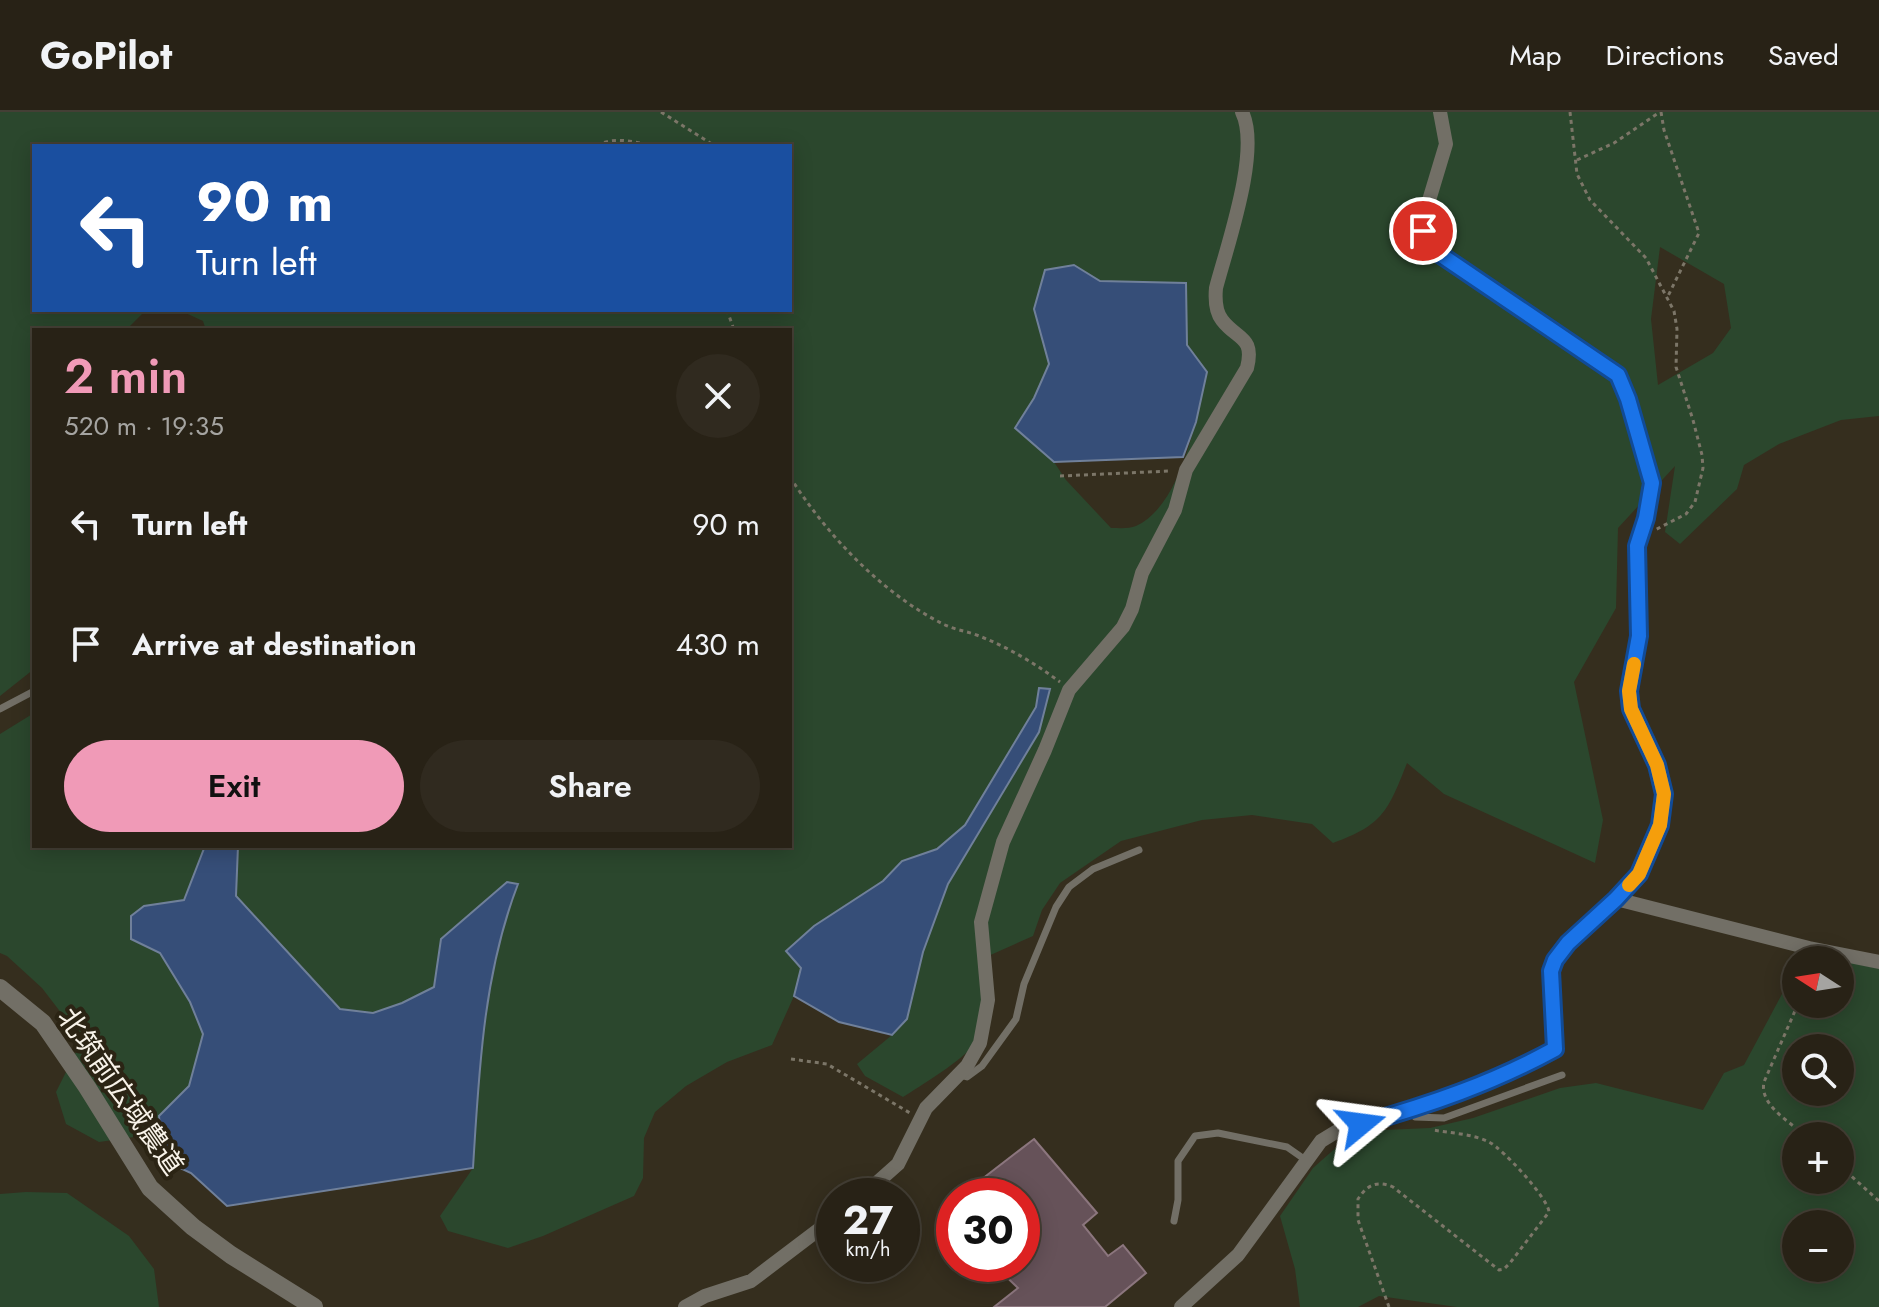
<!DOCTYPE html>
<html lang="en">
<head>
<meta charset="utf-8">
<style>
  :root { --surface:#282216; --page:#302a1f; --text:#f1f3f6; --muted:#a5a4a1; --line:#443f35; --accent:#f09ab7 }
  body { margin:0; font-family:Jost,"Noto Sans JP",sans-serif; background:var(--page); color:var(--text); height:100vh; display:flex; flex-direction:column; font-size:30px; white-space:nowrap }
  * { box-sizing:border-box; margin:0 }
  p { font-size:26px; color:var(--muted) }
  .icon { flex:none; width:44px; height:44px; fill:none; stroke:currentColor; stroke-width:2; stroke-linecap:round; stroke-linejoin:round }
  .map { position:relative; flex:1; overflow:hidden }
  .drawer { position:absolute; left:32px; top:216px; width:760px; height:520px; display:flex; flex-direction:column; background:var(--surface); border-radius:0px; box-shadow:0 4px 20px #0003,0 0 0 2px var(--line) }
  .drawer>* { flex:none }
  .hud { position:absolute; left:32px; top:32px; width:760px; height:168px; border-radius:0px; box-shadow:0 4px 20px #0003,0 0 0 2px var(--line); background:#1a4fa0; color:#fff; overflow:hidden }
  .needle { width:52px; rotate:282deg }
  .fabs { position:absolute; left:1782px; top:834px; display:grid; gap:16px }
  .fabs a { display:grid; place-items:center; width:72px; height:72px; border-radius:50%; background:var(--surface); box-shadow:0 4px 20px #0003,0 0 0 2px var(--line); font-size:40px }
  .speed { position:absolute; left:816px; top:1066px; display:flex; gap:16px; font-size:40px; font-weight:700; text-align:center }
  .speed>* { display:grid; place-content:center; width:104px; height:104px; border-radius:50%; background:var(--surface); box-shadow:0 4px 20px #0003,0 0 0 2px var(--line); line-height:1 }
  .speed small { font-size:20px; font-weight:400 }
  .speed .limit { border:12px solid #d22; background:#fff; color:#111 }
  .pin { position:absolute; display:grid; place-items:center; width:68px; height:68px; color:#fff; margin:-34px; border:4px solid #fff; border-radius:50%; box-shadow:0 2px 8px #0007 }
  .me { position:absolute; width:88px; margin:-44px; rotate:74deg; stroke-linejoin:round; filter:drop-shadow(0 0 6px #0008) }
  .turn { display:flex; align-items:center; gap:28px; height:168px; padding:0 32px; font-size:36px }
  .turn .icon { width:104px; height:104px; stroke-width:2.5 }
  .turn b { display:block; font-size:56px; line-height:68px }
  .round { display:grid; place-items:center; flex:none; width:84px; height:84px; border-radius:42px; background:var(--page) }
  .summary { display:flex; align-items:center; justify-content:space-between; height:136px; padding:0 32px }
  h1 { font-size:48px; font-weight:600; line-height:60px; color:var(--accent) }
  .action { display:flex; gap:16px; margin-top:auto; padding:16px 32px }
  .action a { flex:1; height:92px; border-radius:48px; background:var(--accent); color:#111; font-size:32px; font-weight:600; line-height:92px; text-align:center }
  .action a+a { background:var(--page); color:var(--text) }
  ul { padding:0; list-style:none }
  li { display:flex; align-items:center; gap:24px; height:120px; padding:0 32px }
  li div { flex:1 }
  li b { display:block; font-size:30px }
  li em { font-style:normal }
  header { display:flex; align-items:center; gap:48px; box-sizing:border-box; height:112px; padding:0 40px; background:var(--surface); border-bottom:2px solid var(--line) }
  header strong { font-size:38px }
  nav { display:flex; gap:44px; margin-inline-start:auto; font-size:28px }
  .map>svg:first-child { display:block }
</style>
</head>
<body>
<header>
<strong>GoPilot</strong>
<nav><a>Map</a><a>Directions</a><a>Saved</a></nav>
</header>
<div class="map">
<svg width="1879" height="1195" viewBox="0 0 1879 1195">
  <rect width="100%" height="100%" fill="#352e1e"/>
  <path fill="#2b472d" fill-rule="evenodd" d="M0,0h1879v304l-38,4 -62,24 -35,21 -7,24 -57,55 -15,-12 10,-66 -57,62 -2,80 -42,74 29,138 -8,43 -151,-69 -37,-31c-19,48 -24,62 -74,80l-21,-19 -60,-9 -50,5 -81,21 -61,42 -18,27 -9,26 -47,21c-1,28 1,61 -12,87 -8,14 -55,43 -71,53l-38,-21 -8,-12 35,-29 15,-16 16,-67 25,-68 91,-152 11,-42 -11,-2 -3,19 -71,118 -28,24 -35,12 -19,20 -69,45 -28,24 15,18 -7,28 -22,49 -45,17 -41,24 -31,26 -11,26 -1,40 -9,18 -91,40 -35,12 -60,-17 -8,-15 33,-48 10,-145 22,-105 13,-34 -76,55 -8,48 -32,16 -29,10 -33,-4 -104,-113 2,-50h552v-516h-584l-3,-9 -24,-11h-19h630v-164h-756v164h112l-20,20h-92v339l-34,27zM1660,135l64,37 7,44 -18,25 -55,32 -7,-66zM1074,153l25,16 87,2 1,62 20,27c-10,45 -25,133 -71,154 -7,3 -17,2 -25,2l-45,-48 -12,-18 -38,-34 18,-30 15,-34z
    M34,601v133h171l-21,54 -40,6 -13,33 29,14 30,50 13,31 -14,52 -30,30 -11,19 -49,7 -33,-18 -10,-32 26,-52 -40,-52 -35,-32 -7,-3v-219z
    M1834,840l45,5v350h-422l-78,-11 -21,11h-58l-5,-38 -15,-53 33,-48 34,-30 37,-8 46,-2 43,-10 87,-30 36,-5 107,27 21,-37 20,-8 52,-97v36h44v-44h-38zM1796,936h44v44h-44zM1796,1024h44v44h-44zM1796,1112h44v44h-44z
    M26,1080l41,1 62,43 25,33 5,38h-159v-113z"/>
  <path fill="#364e78" stroke="#70809a" stroke-width="2" d="M1074,153l26,16 86,2 1,62 20,27 -11,50 -13,35 -129,5 -39,-34 19,-30 15,-34 -15,-55 11,-39z
    M1039,576l11,1 -11,43 -91,152 -25,68 -16,67 -15,16 -53,-13 -45,-26 7,-28 -15,-17 28,-25 69,-45 19,-20 35,-12 28,-24 71,-118z
    M205,734h33l-2,50 104,113 33,4 29,-10 32,-16 7,-48 66,-57 11,2c-35,91 -39,188 -45,284l-246,38 -36,-33 -28,-13 -4,-44 30,-30 14,-52 -13,-32 -30,-49 -29,-14v-23l13,-10 40,-6z"/>
  <path fill="#665259" stroke="#8c767e" stroke-width="2" d="M1034,1027l63,74 -14,12 25,31 15,-11 23,28 -41,34h-111l24,-19 -25,-24h29v-68h-62z"/>
  <g fill="none" stroke-linecap="round" stroke-linejoin="round">
    <path stroke="#7c7668" stroke-width="3" stroke-dasharray="4 4" stroke-linecap="butt" d="M661,0l54,34
      M1570,0l7,62 13,26 56,58 28,53 3,18 -1,38 17,53 9,35 1,13 -8,34 -9,12 -31,16
      M1661,0l3,18 35,103 -31,63
      M597,34c16,-11 41,-3 59,0
      M1577,48l37,-17 46,-31
      M727,198l7,20
      M1060,364l110,-5
      M790,365c37,58 92,117 155,148 9,4 19,6 29,9 32,12 59,28 86,48
      M1798,892l-34,78c-5,23 26,40 42,54
      M791,947l36,5 83,49
      M1840,1054l39,35
      M1389,1195l-31,-87v-21c9,-14 19,-19 35,-12l106,83 5,-1 6,-6 39,-51c-1,-14 -46,-63 -60,-70 -16,-8 -38,-9 -56,-12"/>
    <path stroke="#726f66" stroke-width="7" d="M0,597l34,-18
      M960,963l7,2 15,-11 34,-47 8,-35 32,-77 13,-20 24,-18 46,-19
      M1411,997l4,8 29,1 118,-43
      M1174,1109l4,-21v-39l17,-25 23,-3 69,14 20,14"/>
    <path stroke="#726f66" stroke-width="14" d="M1616,787l193,49 70,14
      M862,1084l36,-32 28,-56 41,-42 13,-23 8,-43 -7,-78 22,-80 42,-92 24,-60 54,-63 9,-18 10,-36 33,-63 11,-40 61,-102c8,-32 -10,-28 -25,-48 -7,-9 -7,-21 -6,-32 11,-42 45,-138 26,-176
      M685,1195l20,-11 46,-15 83,-63
      M1181,1195l57,-52 83,-114 18,-11c78,-22 144,-43 216,-81l-4,-78c14,-39 59,-63 85,-94 10,-12 18,-34 23,-49 21,-61 -34,-92 -30,-139 2,-19 9,-36 10,-54 1,-29 -4,-58 -2,-86 1,-21 15,-43 15,-65 0,-17 -28,-104 -39,-114l-109,-70 -66,-47 -10,-10 -5,-12 1,-14 22,-73 -6,-32"/>
    <path stroke="#726f66" stroke-width="18" d="M0,876l43,35 44,64 63,101 43,39 38,28 83,52"/>
  </g>
  <g fill="none" stroke-linecap="round" stroke-linejoin="round">
    <defs>
      <path id="route" d="M1361,1012c68,-19 132,-41 194,-75l-4,-78 4,-11 13,-17 48,-44 23,-25 21,-49 4,-31 -7,-29 -26,-56 -2,-18 10,-55 -2,-90 9,-28 6,-35 -24,-84 -10,-24 -180,-122 -10,-10 -5,-12"/>
    </defs>
    <use href="#route" stroke="#114b97" stroke-width="20"/>
    <use href="#route" stroke="#1a73e8" stroke-width="14"/>
    <path stroke="#f59e0b" stroke-width="14" d="M1629,773l10,-11 21,-49 4,-31 -7,-29 -26,-56 -2,-18 5,-27"/>
  </g>
  <g text-anchor="middle" stroke-width="8" stroke-linejoin="round" paint-order="stroke">
    <g font-size="28" fill="#f8f3e9" stroke="#2b2414">
      <text transform="translate(121 979) rotate(55)" y="10">北筑前広域農道</text>
    </g>
  </g>
</svg>
<div class="fabs">
<a><svg class="needle" viewBox="-14 -14 28 28"><path d="M0-13l5 13h-10z" fill="#e53935"/><path d="M0 13l5-13h-10z" fill="#a5a4a1"/></svg></a>
<a><svg class="icon" aria-label="search" viewBox="0 0 24 24"><circle cx="10" cy="10" r="6"/><path d="M15 15l6 6"/></svg></a>
<a>+</a>
<a>−</a>
</div>
<div class="speed"><div>27<small>km/h</small></div><div class="limit">30</div></div>
<div class="pin" style="left:1423px;top:119px;background:#d93025"><svg class="icon" aria-label="arrive" viewBox="0 0 24 24"><path d="M6 21V4h12l-3 4 3 4H6"/></svg></div>
<svg class="me" style="left:1361px;top:1012px" viewBox="-20 -20 40 40"><path d="M0-17L14 15 0 8-14 15z" fill="#1a73e8" stroke="#fff" stroke-width="4"/></svg>
<div class="hud">
<div class="turn"><svg class="icon" aria-label="left" viewBox="0 0 24 24"><path d="M17 20v-9H6M10 6l-5 5 5 5"/></svg><div><b>90 m</b>Turn left</div></div>
</div>
<section class="drawer">
<div class="summary"><div><h1>2 min</h1><p>520 m · 19:35</p></div><a class="round"><svg class="icon" aria-label="close" viewBox="0 0 24 24"><path d="M6 6l12 12M18 6L6 18"/></svg></a></div>
<ul>
<li><svg class="icon" aria-label="left" viewBox="0 0 24 24"><path d="M17 20v-9H6M10 6l-5 5 5 5"/></svg><div><b>Turn left</b></div><em>90 m</em></li>
<li><svg class="icon" aria-label="arrive" viewBox="0 0 24 24"><path d="M6 21V4h12l-3 4 3 4H6"/></svg><div><b>Arrive at destination</b></div><em>430 m</em></li>
</ul>
<div class="action"><a>Exit</a><a>Share</a></div>
</section>
</div>
</body>
</html>
